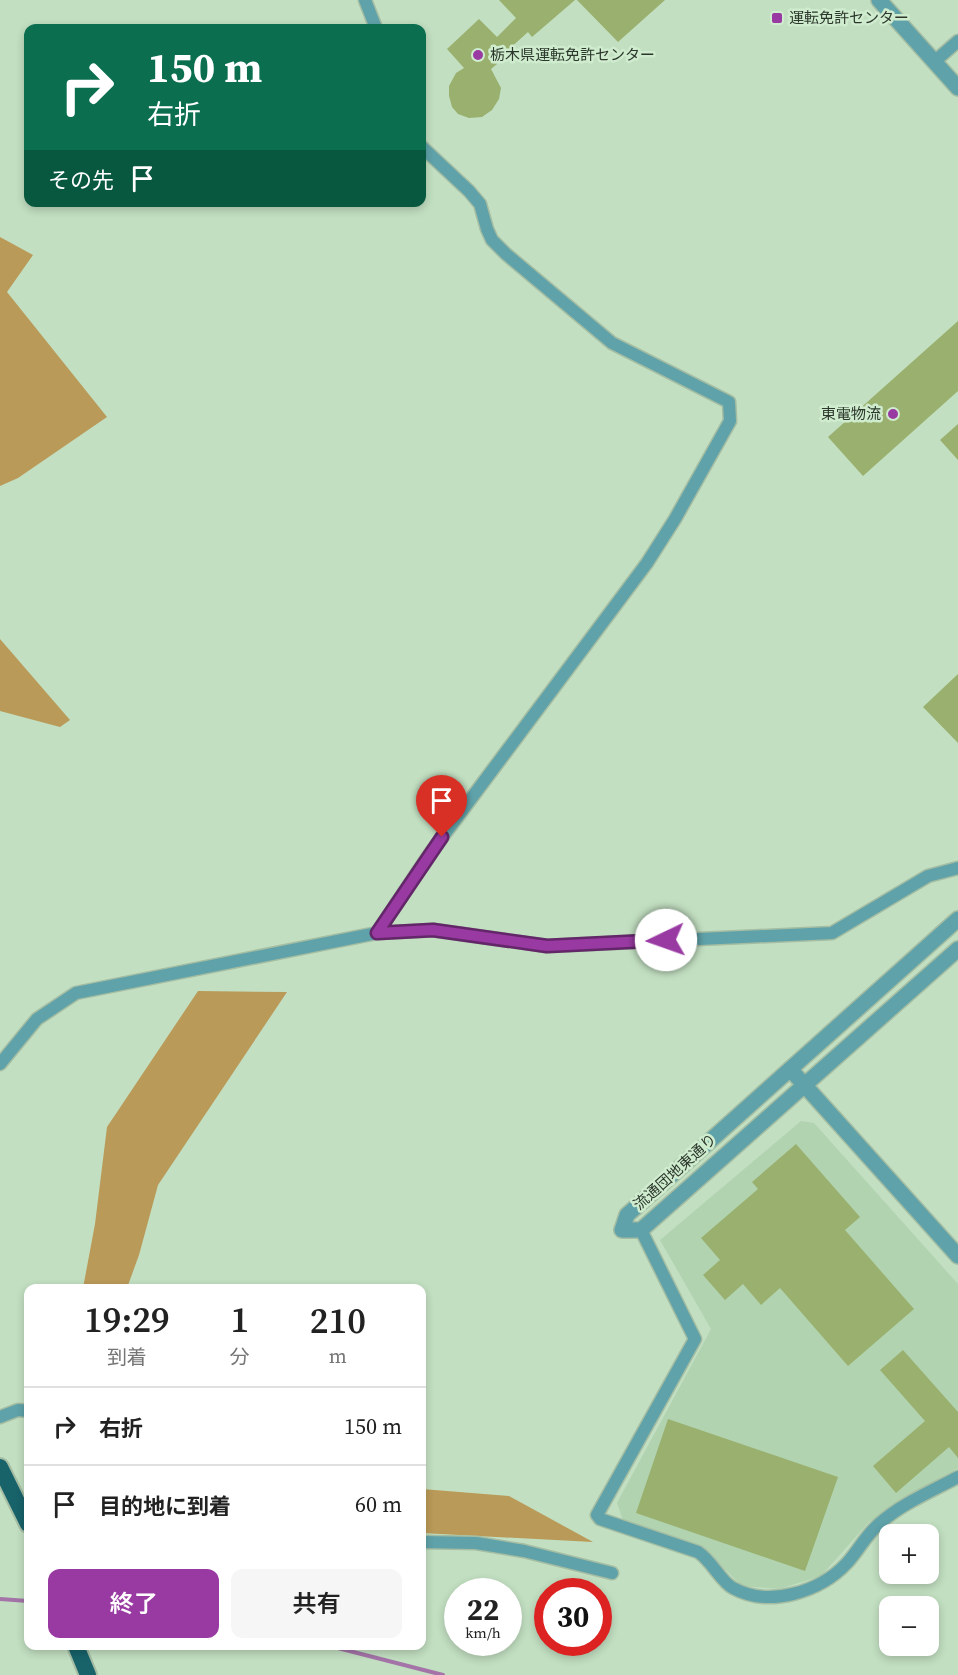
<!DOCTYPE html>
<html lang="ja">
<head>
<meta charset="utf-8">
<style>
  :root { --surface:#fff; --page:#f6f6f6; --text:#222; --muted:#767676; --line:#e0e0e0; --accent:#993aa2 }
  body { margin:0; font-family:"Source Serif 4","Noto Sans JP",serif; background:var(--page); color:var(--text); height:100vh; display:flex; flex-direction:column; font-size:22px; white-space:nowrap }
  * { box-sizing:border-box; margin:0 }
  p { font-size:20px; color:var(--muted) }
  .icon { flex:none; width:33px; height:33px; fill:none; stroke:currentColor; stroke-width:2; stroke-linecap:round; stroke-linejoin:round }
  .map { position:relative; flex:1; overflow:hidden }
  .sheet { position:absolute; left:24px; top:1284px; width:402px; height:366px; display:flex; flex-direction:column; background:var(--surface); border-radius:12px; box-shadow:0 3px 9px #0003 }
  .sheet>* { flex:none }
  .banner { position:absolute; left:24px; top:24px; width:402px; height:183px; border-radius:12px; box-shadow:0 3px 9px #0003; background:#0b6e4f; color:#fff; overflow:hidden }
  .controls { position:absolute; left:879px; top:1524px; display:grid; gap:12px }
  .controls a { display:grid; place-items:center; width:60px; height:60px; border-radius:12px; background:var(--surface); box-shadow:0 3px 9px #0003; font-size:30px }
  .speed { position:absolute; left:444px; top:1578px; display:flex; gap:12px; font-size:30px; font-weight:700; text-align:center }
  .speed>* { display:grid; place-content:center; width:78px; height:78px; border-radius:50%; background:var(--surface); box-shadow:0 3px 9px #0003; line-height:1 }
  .speed small { font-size:15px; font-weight:400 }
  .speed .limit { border:9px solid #d22; background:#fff; color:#111 }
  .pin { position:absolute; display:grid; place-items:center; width:51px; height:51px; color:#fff; margin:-62px -26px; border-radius:50% 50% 50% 0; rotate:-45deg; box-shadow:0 0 6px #0007 }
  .pin .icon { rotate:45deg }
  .me { position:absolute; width:66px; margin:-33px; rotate:267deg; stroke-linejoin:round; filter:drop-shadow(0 0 4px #0008) }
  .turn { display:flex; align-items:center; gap:21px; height:126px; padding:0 24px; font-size:27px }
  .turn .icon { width:78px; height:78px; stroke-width:2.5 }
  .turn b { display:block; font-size:42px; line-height:51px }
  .then { display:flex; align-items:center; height:57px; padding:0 24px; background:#0003; gap:12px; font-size:22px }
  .eta { display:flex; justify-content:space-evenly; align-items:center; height:102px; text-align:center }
  .eta b { font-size:36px; font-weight:600; line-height:42px }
  .primary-button { display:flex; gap:12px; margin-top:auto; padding:12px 24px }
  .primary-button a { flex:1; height:69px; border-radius:12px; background:var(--accent); color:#fff; font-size:24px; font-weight:600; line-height:69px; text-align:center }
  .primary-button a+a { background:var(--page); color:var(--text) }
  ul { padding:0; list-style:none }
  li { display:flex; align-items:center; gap:18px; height:78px; padding:0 24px; border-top:2px solid var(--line) }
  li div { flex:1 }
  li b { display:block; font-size:22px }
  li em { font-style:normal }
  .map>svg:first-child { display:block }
</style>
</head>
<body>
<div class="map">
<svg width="958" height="1675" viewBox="0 0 958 1675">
  <rect width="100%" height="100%" fill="#c2dfc1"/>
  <path fill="#b1d3b0" d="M801,1121l13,2 144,161v184l-89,54 -48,54 -42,13 -37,-3 -40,-39 -79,-27 -6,-17 94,-174 -51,-89z"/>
  <path fill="#ba9a58" d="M0,237l33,18 -26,37 100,125 -89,61 -18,8z
    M0,639l70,81 -10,7 -60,-16z
    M198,991l89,1 -129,193 -19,70 -12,33h-44l12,-64 12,-97z
    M422,1489l87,7 84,46 -171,-9z"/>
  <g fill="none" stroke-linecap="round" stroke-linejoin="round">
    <path stroke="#a474a8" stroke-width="4" d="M0,1599l28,2
      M330,1646l113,29"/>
  </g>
  <path fill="#9ab06e" d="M499,0h76l-43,37 -4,-5 -31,28v4l-6,5 10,19 -2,11 -7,11 -10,7 -13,1 -11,-4 -6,-7 -3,-11v-10l7,-13 8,-5 -17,-19 32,-30 18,18 19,-19z
    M577,0h88l-47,42z
    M958,321v70l-95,85 -35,-39z
    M958,424v36l-18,-20z
    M958,674v69l-35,-36z
    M796,1144l64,73 -15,13 69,79 -66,57 -68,-78 -19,17 -18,-21 -18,16 -22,-25 17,-15 -19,-22 57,-49 -6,-7z
    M903,1350l55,62v46l-9,-11 -53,46 -23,-27 52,-45 -45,-51z
    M668,1419l170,58 -33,94 -169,-58z"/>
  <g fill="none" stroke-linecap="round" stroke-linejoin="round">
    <defs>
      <path id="minor" d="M365,0l11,28
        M934,62l24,-21
        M377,933l56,-3 114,16 285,-13 96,-57 30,-8
        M0,1064l37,-45 39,-26 301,-60 52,-78 218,-292 28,-44 55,-98 -1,-19 -117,-59 -106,-89 -14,-14 -5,-11 -7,-25 -11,-13 -47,-44
        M641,1230l54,109 -98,176 3,4 98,33c14,9 23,30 35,36 36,20 87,4 114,-25 11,-12 19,-28 32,-39 22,-20 53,-33 79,-47
        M0,1417l18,-7 10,1
        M422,1542l54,1 48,8 88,22"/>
      <path id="tertiary" d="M879,0l79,88
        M958,919l-331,296 -5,15h19l317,-281
        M790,1069l168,187"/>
      <path id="trunk" d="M0,1467l28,57
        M76,1646l12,29"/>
    </defs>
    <use href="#minor" stroke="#a4bda3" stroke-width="15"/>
    <use href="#tertiary" stroke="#a4bda3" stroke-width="18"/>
    <use href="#trunk" stroke="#a4bda3" stroke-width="20"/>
    <use href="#minor" stroke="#5fa2a9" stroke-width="12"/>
    <use href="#tertiary" stroke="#5fa2a9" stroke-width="15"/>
    <use href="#trunk" stroke="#18626a" stroke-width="16"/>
  </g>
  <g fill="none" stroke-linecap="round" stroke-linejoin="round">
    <defs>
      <path id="route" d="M442,837l-65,96 56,-3 114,16 119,-6"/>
    </defs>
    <use href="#route" stroke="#632669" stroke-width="15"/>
    <use href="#route" stroke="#993aa2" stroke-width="10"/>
  </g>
  <g fill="#993aa2" stroke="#cfecce" stroke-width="2">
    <rect x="771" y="12" width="12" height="12" rx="3"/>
    <circle cx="478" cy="55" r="6"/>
    <circle cx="893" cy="414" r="6"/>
  </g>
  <g text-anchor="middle" stroke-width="5" stroke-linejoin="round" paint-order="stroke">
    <g font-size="15" fill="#2c372c" stroke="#cfecce" text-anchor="start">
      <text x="789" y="23">運転免許センター</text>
      <text x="490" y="60">栃木県運転免許センター</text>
      <text x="881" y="419" text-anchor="end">東電物流</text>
    </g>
    <g font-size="15" fill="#2c372c" stroke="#cfecce">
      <text transform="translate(675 1172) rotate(-42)" y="5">流通団地東通り</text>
    </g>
  </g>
</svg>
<div class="controls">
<a>+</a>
<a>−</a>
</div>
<div class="speed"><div>22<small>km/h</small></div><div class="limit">30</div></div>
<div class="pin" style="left:442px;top:837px;background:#d93025"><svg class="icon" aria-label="arrive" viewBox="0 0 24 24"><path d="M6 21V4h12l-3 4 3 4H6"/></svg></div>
<svg class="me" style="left:666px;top:940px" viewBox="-20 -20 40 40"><circle r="19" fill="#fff"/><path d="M0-13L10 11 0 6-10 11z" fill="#993aa2"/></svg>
<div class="banner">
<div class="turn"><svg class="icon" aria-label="right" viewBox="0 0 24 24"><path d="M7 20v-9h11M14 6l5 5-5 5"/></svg><div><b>150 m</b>右折</div></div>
<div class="then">その先<svg class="icon" aria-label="arrive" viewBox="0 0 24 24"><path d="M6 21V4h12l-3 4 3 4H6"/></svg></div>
</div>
<section class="sheet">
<div class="eta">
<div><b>19:29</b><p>到着</p></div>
<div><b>1</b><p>分</p></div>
<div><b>210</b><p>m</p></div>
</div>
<ul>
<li><svg class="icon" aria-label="right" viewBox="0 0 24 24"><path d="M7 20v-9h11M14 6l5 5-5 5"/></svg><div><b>右折</b></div><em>150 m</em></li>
<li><svg class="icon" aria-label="arrive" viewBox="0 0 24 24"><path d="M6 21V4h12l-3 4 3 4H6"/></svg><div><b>目的地に到着</b></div><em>60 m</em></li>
</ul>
<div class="primary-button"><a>終了</a><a>共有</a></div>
</section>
</div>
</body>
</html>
